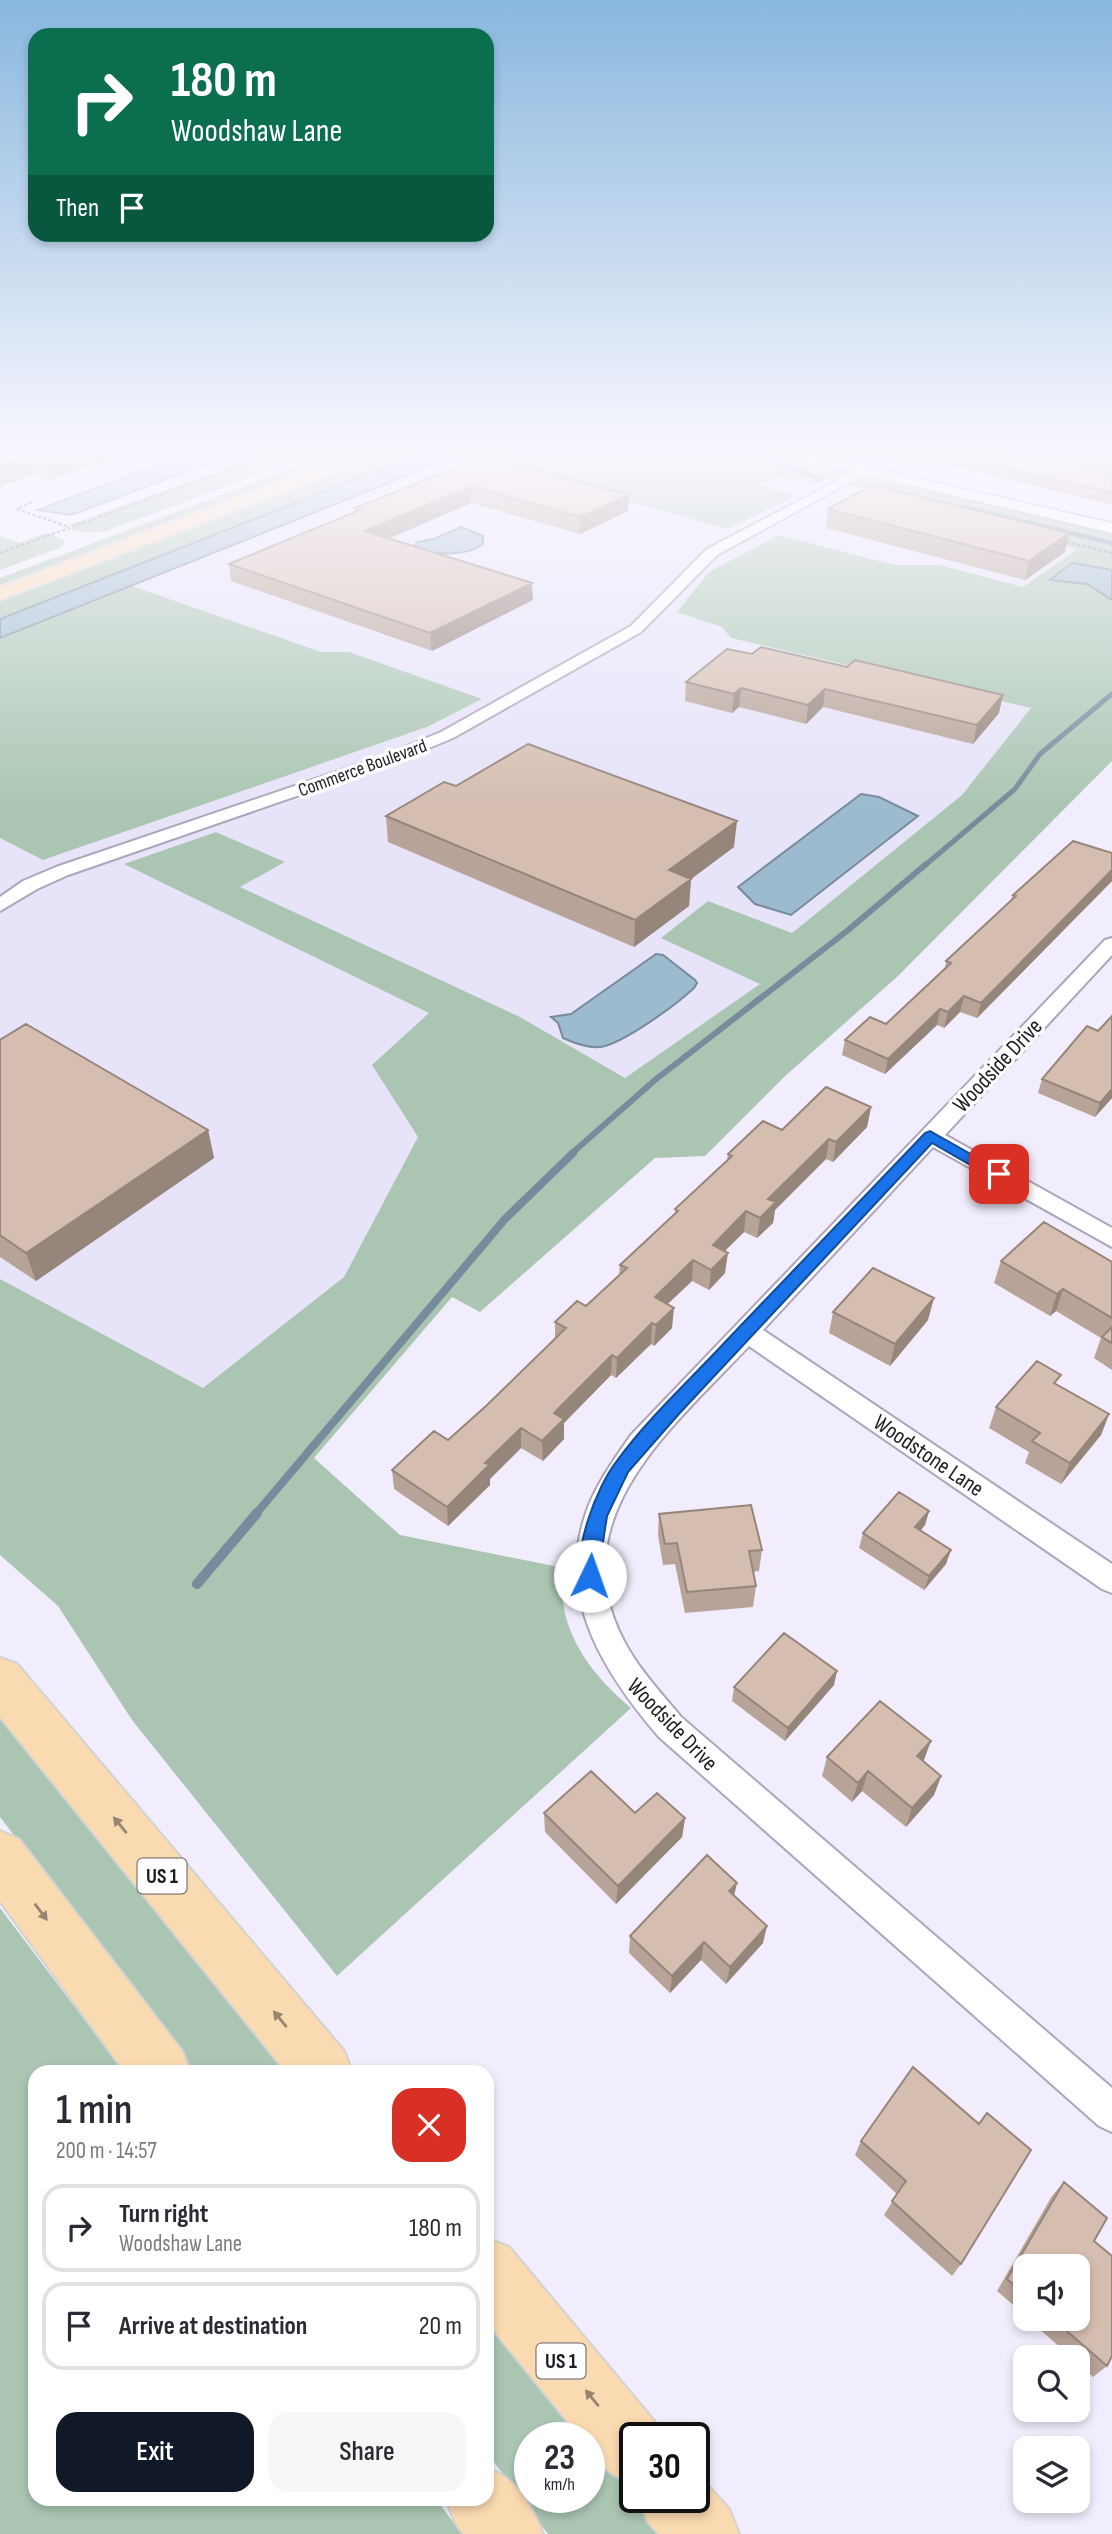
<!DOCTYPE html>
<html lang="en">
<head>
<meta charset="utf-8">
<style>
  :root { --surface:#fff; --page:#f7f7f7; --text:#2b2b33; --muted:#7c7c81; --line:#e1e1e2; --accent:#111827 }
  body { margin:0; font-family:"Sofia Sans Condensed",sans-serif; background:var(--page); color:var(--text); height:100vh; display:flex; flex-direction:column; font-size:26px; white-space:nowrap }
  * { box-sizing:border-box; margin:0 }
  p { font-size:23px; color:var(--muted) }
  .icon { flex:none; width:38px; height:38px; fill:none; stroke:currentColor; stroke-width:2; stroke-linecap:round; stroke-linejoin:round }
  .map { position:relative; flex:1; overflow:hidden }
  .drawer { position:absolute; left:28px; top:2065px; width:466px; height:441px; display:flex; flex-direction:column; background:var(--surface); border-radius:21px; box-shadow:0 4px 10px #0003 }
  .drawer>* { flex:none }
  .hud { position:absolute; left:28px; top:28px; width:466px; height:214px; border-radius:21px; box-shadow:0 4px 10px #0003; background:#0b6e4f; color:#fff; overflow:hidden }
  .tools { position:absolute; left:1013px; top:2254px; display:grid; gap:14px }
  .tools a { display:grid; place-items:center; width:77px; height:77px; border-radius:14px; background:var(--surface); box-shadow:0 4px 10px #0003; font-size:35px }
  .speed { position:absolute; left:514px; top:2422px; display:flex; gap:14px; font-size:35px; font-weight:700; text-align:center }
  .speed>* { display:grid; place-content:center; width:91px; height:91px; border-radius:50%; background:var(--surface); box-shadow:0 4px 10px #0003; line-height:1 }
  .speed small { font-size:18px; font-weight:400 }
  .speed .limit { border:4px solid #111; border-radius:10px; background:#fff; color:#111 }
  .pin { position:absolute; display:grid; place-items:center; width:60px; height:60px; color:#fff; margin:-30px; border-radius:14px; box-shadow:0 4px 10px #0006 }
  .me { position:absolute; width:77px; margin:-38px; rotate:3deg; stroke-linejoin:round; filter:drop-shadow(0 0 5px #0008) }
  .turn { display:flex; align-items:center; gap:24px; height:147px; padding:0 28px; font-size:32px }
  .turn .icon { width:91px; height:91px; stroke-width:2.5 }
  .turn b { display:block; font-size:49px; line-height:60px }
  .then { display:flex; align-items:center; height:66px; padding:0 28px; background:#0003; gap:14px; font-size:26px }
  .round { display:grid; place-items:center; flex:none; width:74px; height:74px; border-radius:21px; background:var(--page) }
  .summary { display:flex; align-items:center; justify-content:space-between; height:119px; padding:0 28px }
  h1 { font-size:42px; font-weight:600; line-height:52px }
  .cta { display:flex; gap:14px; margin-top:auto; padding:14px 28px }
  .cta a { flex:1; height:80px; border-radius:21px; background:var(--accent); color:#fff; font-size:28px; font-weight:600; line-height:80px; text-align:center }
  .cta a+a { background:var(--page); color:var(--text) }
  ul { padding:0; list-style:none }
  li { display:flex; align-items:center; gap:21px; height:88px; margin:0 14px 10px; padding:0 14px; border:4px solid var(--line); border-radius:21px }
  li div { flex:1 }
  li b { display:block; font-size:26px }
  li em { font-style:normal }
  .map>svg:first-child { display:block }
</style>
</head>
<body>
<div class="map">
<svg width="1112" height="2534" viewBox="0 0 1112 2534">
  <rect width="100%" height="100%" fill="#f2edfc"/>
  <path fill="#e7e3f9" d="M457,455l270,74 67,-34 -38,-10 23,-10 36,9 9,-5 44,10 210,60 -55,38 -83,-22h-46l-115,-30 -70,38 -32,39 45,15 9,11 301,70 -70,87 -170,138 -84,-32 -46,37 99,46 -136,94 -105,-61 -281,-130 46,-25 -69,-30 -91,32 305,149 -12,124 -74,140 -141,111 -203,-109v-441l44,22 383,-133 54,-28 -132,-47h-28l-189,-66z"/>
  <path fill="#aac6b2" d="M265,454h49l-208,77 -19,2 -16,-4 4,-2 -6,-2z
    M331,454h28l-359,136v-12z
    M383,454h37l-420,165v-19z
    M461,454h314l337,77v230l-214,215 -115,102 -78,78 -50,2 -175,154 -28,-15 -138,161 86,77 159,32c3,17 3,38 8,54 12,37 36,63 64,87l-294,268 -205,-256 -74,-114 -58,-51v-276l203,109 141,-111 74,-140 -46,-72 57,-52 -305,-149 92,-32 69,30 -45,25 280,130 105,61 135,-94 -99,-46 47,-37 84,32 170,-138 69,-87 -300,-70 -9,-11 -45,-15 32,-40 70,-37 115,30h46l83,22 54,-38 -219,-55 8,-5 -41,-10 -10,5 -36,-9 -22,10 39,10 -68,34 -271,-74z
    M46,533l16,6 3,4 -6,5 -59,22v-34l19,7z
    M132,586l189,66h28l133,47 -55,28 -384,133 -43,-22v-200z
    M0,1714l291,358h-96l-195,-255z
    M0,1908l124,164h-89v427h401l26,35h-462z
    M486,2314l101,124h-57v59h60v-56l75,93h-117l-61,-81z"/>
  <path fill="#9cbbce" stroke="#768b9b" stroke-width="2" d="M187,454h7l19,8 -142,53 -33,-5z
    M420,454h41l-461,184v-19z
    M461,527l22,9v8c-18,14 -51,10 -71,4l6,-6 16,-3z
    M1072,563l40,7v30l-25,-16 -37,-4z
    M861,794l18,3 39,19 -127,99 -36,-11 -17,-17z
    M656,954l7,1 32,25 2,3 -3,5c-17,16 -71,56 -94,59 -12,1 -26,-4 -37,-9l-5,-15 -7,-6 20,-3z"/>
  <g fill="none" stroke-linecap="round" stroke-linejoin="round">
    <path stroke="#768b9b" stroke-width="4.5" d="M745,454l41,11 34,15
      M962,507l150,36"/>
    <path stroke="#768b9b" stroke-width="5" d="M923,867l92,-78 25,-35 72,-60"/>
    <path stroke="#768b9b" stroke-width="6" d="M571,1154l84,-74 192,-149 78,-66"/>
    <path stroke="#768b9b" stroke-width="8" d="M255,1515l250,-296 68,-66"/>
    <path stroke="#768b9b" stroke-width="10" d="M197,1584l60,-71"/>
    <defs>
      <path id="minor" d="M862,468l10,2 -155,85 -76,77 -188,106 -58,24 -327,113 -31,14 -37,22v-14l23,-16 33,-14 327,-111 58,-24 190,-106 76,-77z
        M1112,938v17l-167,180 167,93v19l-179,-100 -170,183 349,234v29l-10,-4 -353,-243c-79,84 -195,177 -120,304 14,24 34,45 52,67l431,371v44l-13,-6 -440,-389c-52,-61 -101,-134 -75,-218 9,-31 29,-58 47,-84l474,-495z"/>
      <path id="tertiary" d="M788,454h24l300,69v10l-317,-75z"/>
      <path id="primary" d="M352,454h24l-3,4 -373,142v-13z
        M0,1658l17,6 327,387 8,21h-66l-286,-355z
        M0,1831l19,8 163,212 8,21h-65l-125,-171z
        M486,2238l23,9 150,180 5,11h-29v47c-21,-8 -45,-22 -45,-47h-9l-95,-117z
        M486,2467c31,12 45,37 57,67h-79l-8,-10 -10,-25h40z
        M695,2471l34,38 10,25h-80l-11,-12 -10,-25h57z"/>
    </defs>
    <use href="#minor" stroke="#ada5bc" stroke-width="4"/>
    <use href="#tertiary" stroke="#ada5bc" stroke-width="3"/>
    <use href="#primary" stroke="#d2d2d3" stroke-width="4"/>
    <path stroke="#85818c" stroke-width="2.5" stroke-dasharray="3.5 2" stroke-linecap="butt" d="M32,502l-15,7 52,18
      M1061,541l51,12
      M0,553l273,-99"/>
    <use href="#minor" fill="#fff" fill-rule="evenodd"/>
    <use href="#tertiary" fill="#fff" fill-rule="evenodd"/>
    <use href="#primary" fill="#fadab0" fill-rule="evenodd"/>
  </g>
  <path fill="#b7a397" d="M0,454h125l-77,26 -15,-5 -30,10 -2,6z
    M888,454h132l92,20v31l-189,-46h-13z
    M1024,454h88v18z
    M484,456l145,39 -1,16 -48,23 -109,-31 -82,35 144,62 -101,51 -201,-70 -2,-17 126,-52v-4z
    M828,509l237,43 -40,28 -199,-52z
    M727,649l272,64 -26,31 -150,-37 -17,17 -67,-17 -7,6 -47,-12 1,-19z
    M456,786l278,61 -43,32 -2,27 -55,41 -246,-105 -2,-26z
    M1112,853v28l-135,137 -17,-6 -16,16 -7,-3 -52,49 -43,-19 3,-15 41,-16 59,-55 1,-8 65,-61 2,-5z
    M1112,1016v82l-17,19 -57,-24 4,-14 56,-48z
    M0,1040l208,90 6,28 -178,123 -36,-24z
    M871,1107l-4,20 -34,35 -7,-3 -51,51 -2,13 -16,15 -13,-6 -20,19 1,22 -16,17 -17,-9 -25,23 5,24 -18,18 -3,-2 -35,34 -5,-3 -47,48v16l-21,22 -22,-13 -31,31v6l-42,41 -54,-37 -2,-19 56,-30 38,-34 69,-67v-17l31,-16 33,-31 1,-10 55,-51v-5l52,-49 1,-6 54,-24z
    M1001,1261l111,1v108l-18,-12 7,-20 -45,-27 -6,5 -56,-33z
    M833,1312l95,8 -38,46 -61,-33z
    M1057,1385l52,29 -8,21 -40,49 -36,-21 4,-11 -40,-24 7,-21z
    M929,1511l-4,14 -5,6 26,33 -22,26 -65,-42 4,-15z
    M659,1514l103,36 -3,21 -6,1 3,14 -3,21 -68,6 -10,-49 -12,1 -5,-30z
    M834,1685l-49,56 -53,-40 2,-14z
    M827,1757l97,3v1l17,15 -7,19 -28,32 -44,-36 -10,11 -30,-26z
    M544,1813h91l50,5 -3,19 -66,67 -71,-72z
    M734,1896l29,47 -37,41 -25,-24 -31,33 -41,-40 1,-17z
    M979,2124l-18,140 -9,12 -68,-61 13,-21 -42,-39 6,-14z
    M1064,2182l30,59 13,125 -14,11 -15,-14v-6h-7l-43,-38h50l-52,-53v50l-29,-25 55,-95z"/>
  <path fill="#95857b" d="M66,454h59l-77,26 -4,-19z
    M29,456l4,19 -30,10 -2,6 -1,-25z
    M471,486v17l-104,45 -2,-17z
    M629,495l-1,16 -48,23v-17z
    M1069,533l-4,19 -40,28 4,-19z
    M532,583l1,17 -101,51 -2,-18z
    M741,688l-2,19 -7,6 2,-19z
    M825,689l-2,18 -17,17 2,-19z
    M1003,695l-4,18 -26,31 4,-19z
    M737,821l-3,26 -43,32 -2,27 -55,41 1,-27 34,-50z
    M1112,870v11l-135,137 4,-15z
    M964,996l-4,16 -16,16 4,-16z
    M940,1009l-3,16 -52,49 3,-15z
    M1112,1089v9l-17,19 5,-14z
    M871,1107l-4,20 -34,35 3,-20z
    M208,1130l6,28 -178,123 -10,-28z
    M829,1139l-3,20 -51,51 -2,13 -16,15 3,-20 8,-19z
    M746,1211l-2,21 -33,33 2,-20z
    M728,1253l-3,20 -16,17 2,-20z
    M693,1260l-1,21 -39,37 2,-21z
    M1063,1289l-7,22 -6,5 7,-22z
    M934,1298l-6,22 -38,46 5,-22z
    M674,1308l-2,20 -18,18 2,-21z
    M652,1323l-1,21 -35,34 1,-20z
    M612,1355l-1,20 -47,48v16l-21,22 -1,-20 12,-28z
    M1109,1414l-8,21 -40,49 9,-21z
    M521,1428v20l-31,31v6l-42,41 -1,-19 38,-44z
    M929,1511l-4,14 -14,17 4,-15z
    M951,1550l-5,14 -22,26 5,-14z
    M837,1671l-3,14 -49,56 3,-13z
    M931,1741l-7,19 -14,15 7,-19z
    M868,1771l-6,20 -10,11 6,-19z
    M941,1776l-7,19 -28,32 6,-19z
    M685,1818l-3,19 -66,67 2,-18z
    M737,1883l-4,18 -4,-10z
    M767,1926l-4,17 -37,41 4,-17z
    M704,1942l-3,18 -31,33 2,-17z"/>
  <path fill="#d5beb0" stroke="#95857b" stroke-width="2" d="M0,454h66l-22,7 -15,-5 -29,10z
    M946,454h74l92,20v19z
    M1076,454h36v7z
    M484,456l145,39 -49,22 -109,-31 -106,45 167,52 -102,50 -201,-69 131,-54 -5,-2z
    M872,485l197,48 -40,28 -201,-52z
    M761,647l86,20 8,-7 148,35 -26,30 -152,-36 -17,16 -67,-17 -7,6 -48,-12 41,-33 25,5z
    M528,744l209,77 -68,49 22,9 -56,41 -249,-104 58,-34 12,4z
    M1073,841l39,12v17l-131,133 -17,-7 -16,16 -8,-3 -52,50 -43,-19 25,-23 16,7 65,-61 -5,-2 70,-65 -3,-1z
    M1112,1016v73l-12,14 -58,-24 45,-53 11,5z
    M26,1024l182,106 -182,123 -26,-18v-195z
    M826,1087l45,20 -35,35 -7,-3 -61,60 8,3 -16,16 -14,-7 -33,34 15,8 -17,17 -18,-10 -38,37 19,11 -18,17 -4,-2 -35,35 -5,-3 -58,58 10,6 -22,22 -21,-13 -36,35 4,2 -42,42 -55,-37 42,-39 14,9 38,-34 80,-78 -11,-6 22,-21 9,5 41,-38 -7,-3 58,-54 -3,-2 57,-53 -4,-2 35,-33 19,9z
    M1044,1222l68,40v56l-49,-29 -6,5 -56,-33z
    M873,1268l61,30 -39,46 -62,-32z
    M1112,1327v16l-10,-6z
    M1037,1361l24,14 -7,8 55,31 -39,49 -38,-22 8,-8 -44,-26z
    M899,1492l30,19 -14,16 36,23 -22,26 -66,-43z
    M751,1505l11,45 -13,1 7,35 -69,6 -10,-49 -12,1 -6,-30z
    M784,1633l53,38 -49,57 -54,-41z
    M880,1701l51,40 -14,15 24,20 -29,32 -44,-37 -10,12 -31,-26z
    M591,1771l44,42 22,-20 28,25 -67,68 -74,-73z
    M707,1855l30,28 -8,8 38,35 -37,41 -26,-25 -32,34 -42,-40z
    M913,2067l66,57 8,-11 44,37 -70,114 -69,-63 14,-20 -45,-40z
    M1064,2182l43,36 -13,23 18,15v100l-5,10 -54,-47h25v-53h-52v29l-19,-16z"/>
  <defs><path id="oneway-solid" d="M-6-.8H1V-3.2L6.5 0L1 3.2V.8H-6Z" transform="scale(1.75)"/></defs>
  <g fill="#978471">
    <use href="#oneway-solid" transform="translate(120 1825) rotate(-129)"/>
    <use href="#oneway-solid" transform="translate(41 1912) rotate(53)"/>
    <use href="#oneway-solid" transform="translate(280 2019) rotate(-129)"/>
    <use href="#oneway-solid" transform="translate(592 2398) rotate(-129)"/>
  </g>
  <linearGradient id="sky" x2="0" y2="1"><stop stop-color="#89b7de"/><stop offset="0.56" stop-color="#f9f7fe"/><stop offset="1" stop-color="#f9f7fe" stop-opacity="0"/></linearGradient>
  <rect width="1112" height="808" fill="url(#sky)"/>
  <path fill="#1a73e8" stroke="#114b97" stroke-width="2" d="M930,1131l76,43 -7,5 -6,-1 -61,-35 -254,272 -50,57 -21,44 -10,65 -7,3 -6,-3c-14,-27 14,-96 32,-119 32,-44 74,-82 111,-122 66,-69 132,-138 198,-207z"/>
  <g text-anchor="middle" stroke-width="7" stroke-linejoin="round" paint-order="stroke">
    <g font-size="19" fill="#1f1c24" stroke="#fdfdfd">
      <text transform="translate(362 767) rotate(-20)" y="7">Commerce Boulevard</text>
    </g>
    <g fill="#fdfdfd" stroke="#626065" stroke-width="2">
      <rect x="137.5" y="1858.5" width="49" height="35" rx="5"/>
      <rect x="536.5" y="2343.5" width="49" height="35" rx="5"/>
    </g>
    <g font-size="21" font-weight="bold" fill="#1f1c24">
      <text x="162" y="1883">US 1</text>
      <text x="561" y="2368">US 1</text>
    </g>
    <g font-size="23" fill="#1f1c24" stroke="#fdfdfd">
      <text transform="translate(997 1065) rotate(-47)" y="8">Woodside Drive</text>
      <text transform="translate(929 1455) rotate(34)" y="8">Woodstone Lane</text>
      <text transform="translate(673 1724) rotate(46)" y="8">Woodside Drive</text>
    </g>
  </g>
</svg>
<div class="tools">
<a><svg class="icon" aria-label="sound" viewBox="0 0 24 24"><path d="M4 9h4l5-4v14l-5-4H4zM17 9q2 3 0 6"/></svg></a>
<a><svg class="icon" aria-label="search" viewBox="0 0 24 24"><circle cx="10" cy="10" r="6"/><path d="M15 15l6 6"/></svg></a>
<a><svg class="icon" aria-label="layers" viewBox="0 0 24 24"><path d="M12 4l9 5-9 5-9-5zM3 14l9 5 9-5"/></svg></a>
</div>
<div class="speed"><div>23<small>km/h</small></div><div class="limit">30</div></div>
<div class="pin" style="left:999px;top:1174px;background:#d93025"><svg class="icon" aria-label="arrive" viewBox="0 0 24 24"><path d="M6 21V4h12l-3 4 3 4H6"/></svg></div>
<svg class="me" style="left:590px;top:1576px" viewBox="-20 -20 40 40"><circle r="19" fill="#fff"/><path d="M0-13L10 11 0 6-10 11z" fill="#1a73e8"/></svg>
<div class="hud">
<div class="turn"><svg class="icon" aria-label="right" viewBox="0 0 24 24"><path d="M7 20v-9h11M14 6l5 5-5 5"/></svg><div><b>180 m</b>Woodshaw Lane</div></div>
<div class="then">Then<svg class="icon" aria-label="arrive" viewBox="0 0 24 24"><path d="M6 21V4h12l-3 4 3 4H6"/></svg></div>
</div>
<section class="drawer">
<div class="summary"><div><h1>1 min</h1><p>200 m · 14:57</p></div><a class="round" style="background:#d93025;color:#fff"><svg class="icon" aria-label="close" viewBox="0 0 24 24"><path d="M6 6l12 12M18 6L6 18"/></svg></a></div>
<ul>
<li><svg class="icon" aria-label="right" viewBox="0 0 24 24"><path d="M7 20v-9h11M14 6l5 5-5 5"/></svg><div><b>Turn right</b><p>Woodshaw Lane</p></div><em>180 m</em></li>
<li><svg class="icon" aria-label="arrive" viewBox="0 0 24 24"><path d="M6 21V4h12l-3 4 3 4H6"/></svg><div><b>Arrive at destination</b></div><em>20 m</em></li>
</ul>
<div class="cta"><a>Exit</a><a>Share</a></div>
</section>
</div>
</body>
</html>
